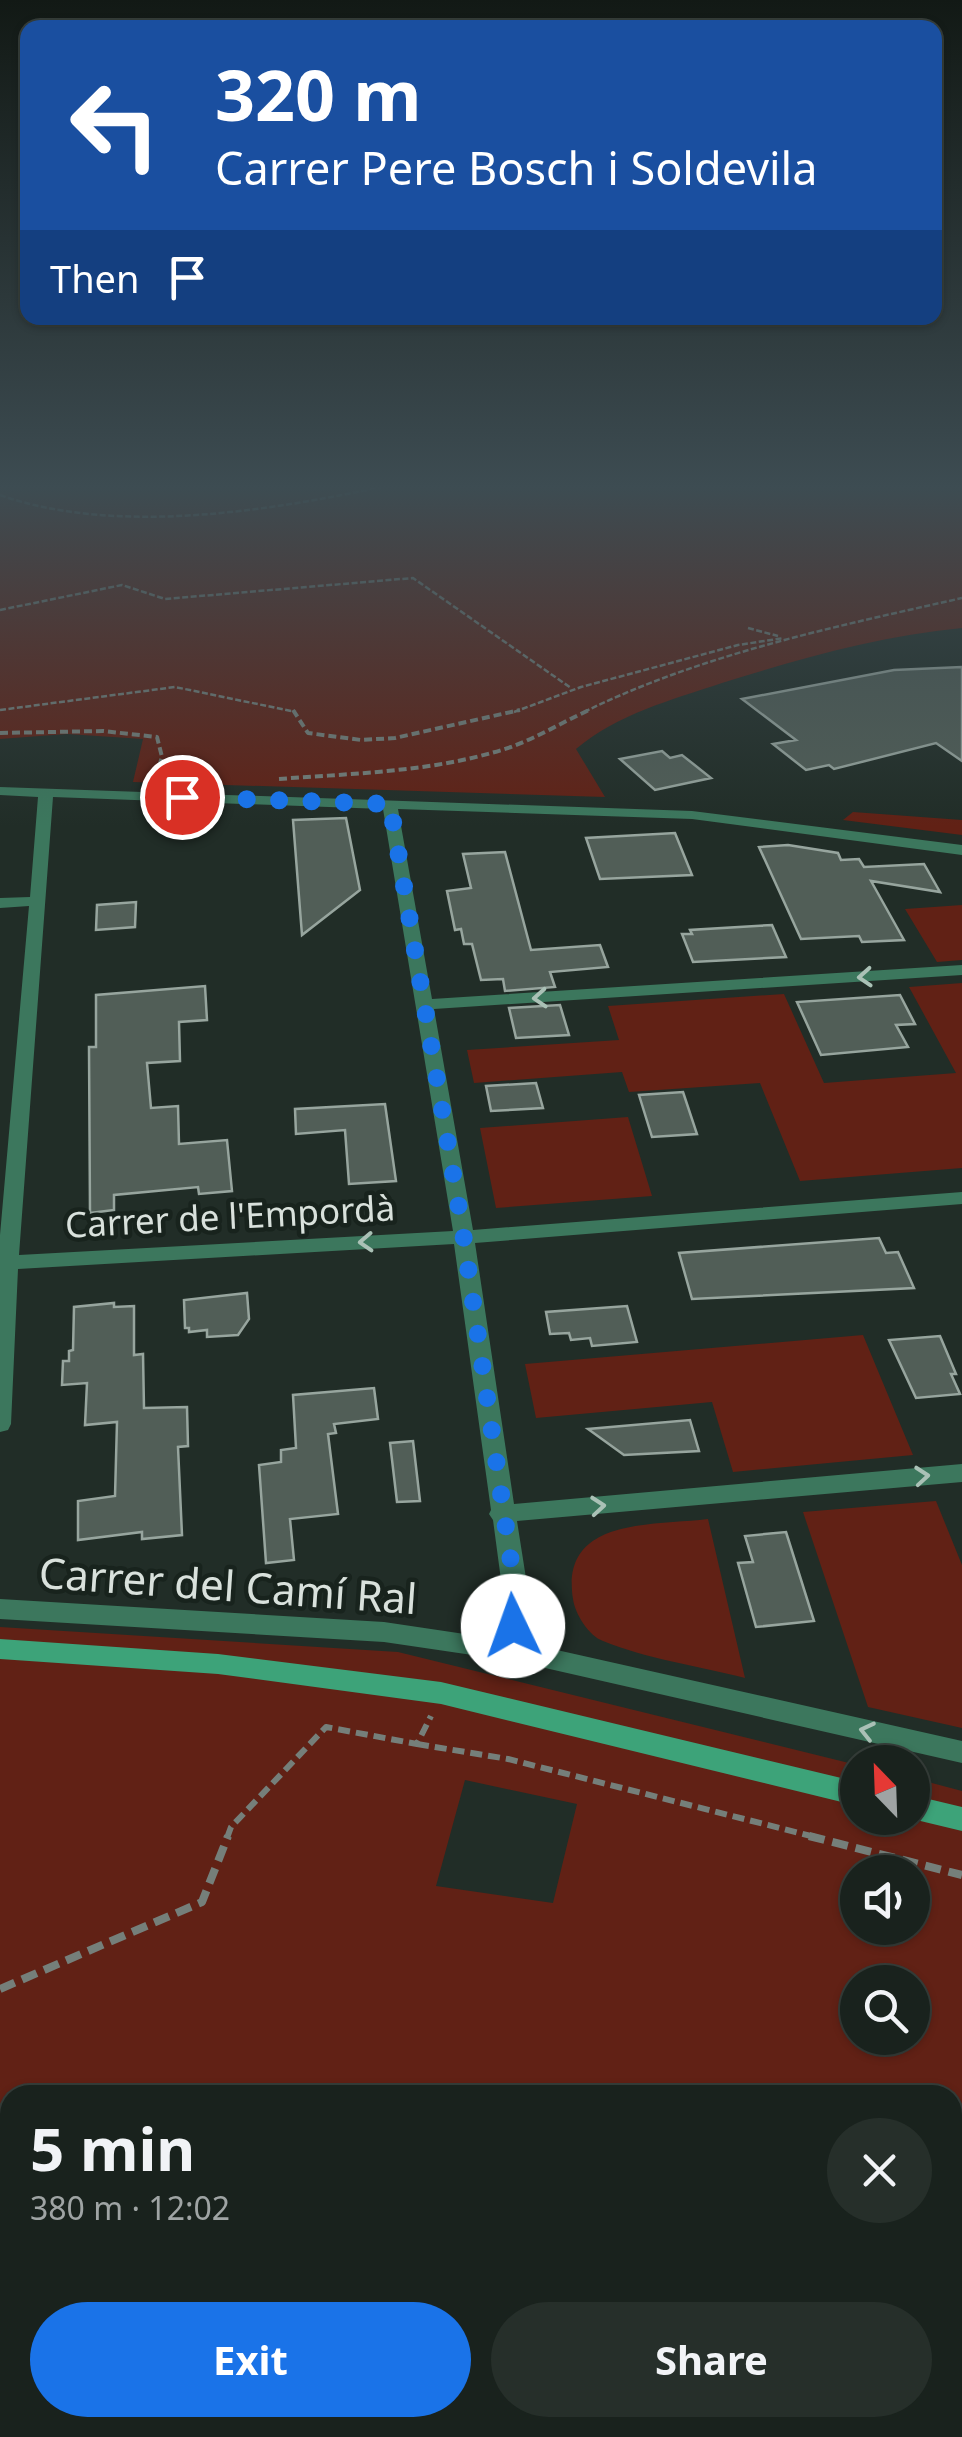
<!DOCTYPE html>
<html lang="en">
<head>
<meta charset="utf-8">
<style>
  :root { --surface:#19221d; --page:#262f2a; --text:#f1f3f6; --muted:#9fa4a4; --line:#373f3b; --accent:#1a73e8 }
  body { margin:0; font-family:"Noto Sans",sans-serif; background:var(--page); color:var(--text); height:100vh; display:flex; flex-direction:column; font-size:38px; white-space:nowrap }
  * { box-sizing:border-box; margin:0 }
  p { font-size:32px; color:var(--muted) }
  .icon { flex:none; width:55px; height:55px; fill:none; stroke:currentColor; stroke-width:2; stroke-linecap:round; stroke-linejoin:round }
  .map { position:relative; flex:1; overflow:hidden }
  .panel { position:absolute; left:0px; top:2085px; width:962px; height:352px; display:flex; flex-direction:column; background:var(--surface); border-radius:30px 30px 0 0; box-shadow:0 2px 8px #0004,0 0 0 2px var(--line) }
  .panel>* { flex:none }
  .banner { position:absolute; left:20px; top:20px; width:922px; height:305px; border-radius:20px; box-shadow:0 2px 8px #0004,0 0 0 2px var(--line); background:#1a4fa0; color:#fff; overflow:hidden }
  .needle { width:65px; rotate:337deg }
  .fabs { position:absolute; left:840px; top:1745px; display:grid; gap:20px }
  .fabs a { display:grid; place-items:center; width:90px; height:90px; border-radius:50%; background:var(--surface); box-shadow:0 2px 8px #0004,0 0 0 2px var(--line); font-size:50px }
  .pin { position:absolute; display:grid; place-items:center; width:85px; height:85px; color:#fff; margin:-42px; border:5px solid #fff; border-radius:50%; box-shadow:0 2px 10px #0007 }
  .me { position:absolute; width:110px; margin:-55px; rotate:357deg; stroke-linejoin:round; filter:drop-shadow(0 0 8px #0008) }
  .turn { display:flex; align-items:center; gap:35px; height:210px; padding:0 30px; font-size:45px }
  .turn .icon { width:130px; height:130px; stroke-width:2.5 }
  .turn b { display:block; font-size:70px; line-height:85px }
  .then { display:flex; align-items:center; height:95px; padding:0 30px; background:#0003; gap:20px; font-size:38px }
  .round { display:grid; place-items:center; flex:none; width:105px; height:105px; border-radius:52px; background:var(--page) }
  .overview { display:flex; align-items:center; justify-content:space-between; height:170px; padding:0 30px }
  h1 { font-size:60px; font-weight:700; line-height:75px }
  .cta { display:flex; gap:20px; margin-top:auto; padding:20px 30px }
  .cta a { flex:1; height:115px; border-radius:60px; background:var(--accent); color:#fff; font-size:40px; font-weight:700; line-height:115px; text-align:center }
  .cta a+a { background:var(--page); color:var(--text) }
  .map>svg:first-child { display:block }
</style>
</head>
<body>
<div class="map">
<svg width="962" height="2437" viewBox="0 0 962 2437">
  <rect width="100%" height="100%" fill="#212d27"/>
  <path fill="#612115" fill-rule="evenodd" d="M0,485h962v143c-83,8 -160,30 -240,55 -51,17 -104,31 -146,66l29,48 -472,-15 10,-43 -76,-5 -67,5z
    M853,812l109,8v15l-119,-15z
    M962,905v55l-25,2 -32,-53z
    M962,983v185l-162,13 -40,-98 -131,9 -7,-20 -148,11 -7,-33 152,-10 -11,-34 176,-12 40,89 132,-10 -47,-86z
    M628,1117l24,79 -156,12 -16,-80z
    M863,1335l50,120 -180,17 -21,-70 -176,16 -11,-54z
    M936,1501l26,64v163l-94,-21 -65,-195z
    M708,1519l37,159c-46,-12 -98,-19 -142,-37 -14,-5 -28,-27 -30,-42 -13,-82 79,-73 135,-80z
    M0,1627l398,25 459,113 1,53h54l1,-40 49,13v520l-10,-5v-211h-942v333h696l-8,9h-698zM465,1780l112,24 -24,99 -117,-17zM858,1872h54v56h-54zM858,1982h54v56h-54z"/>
  <path fill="#360000" stroke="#674442" stroke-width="2.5" d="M953,2306l9,5v126h-264l8,-9h246z"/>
  <path fill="#515e57" stroke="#97a59e" stroke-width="2.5" d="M962,667v94l-26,-18 -102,26 -5,-4 -23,5 -33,-26 23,-4 -54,-41 152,-29z
    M662,751l8,7 12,-3 29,23 -56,12 -35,-31z
    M346,818l14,72 -58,45 -9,-115z
    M675,833l17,42 -92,4 -14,-41z
    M788,845l50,8 3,7 18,-1 5,8 60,-3 16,28 -69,-11 33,59 -42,2 -3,-6 -58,3 -42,-92z
    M505,852l26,98 69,-5 8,22 -58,5 5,15 -50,4 -2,-12 -22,1 -9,-36h-8l-3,-15 -6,1 -8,-39 24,-3 -8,-34z
    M136,902l-1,25 -39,3 1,-25z
    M772,925l14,32 -93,5 -11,-28h10l-2,-4z
    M205,986l2,34 -28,2 1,39 -33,2 4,45 27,-2 1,38 48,-4 5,51 -33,3 -1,-7 -84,8v15l-24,3 -1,-166h7v-52z
    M900,995l15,29 -19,1 12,22 -87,8 -24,-53z
    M560,1005l9,30 -53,3 -7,-30z
    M536,1083l7,25 -52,3 -5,-25z
    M683,1092l14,42 -45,3 -13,-42z
    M385,1104l11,77 -47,3 -4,-54 -49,4 -1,-25z
    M879,1238l7,15 12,-1 16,36 -222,11 -13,-46z
    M247,1293l2,26 -11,16 -31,2v-7l-18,2v-4h-4l-1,-28z
    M114,1303v4l20,-1v49l9,-1 1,54 43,-1 1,39 -10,1 4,88 -40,4v-7l-64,8v-39l37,-5 2,-74 -32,3 2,-42 -25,2 1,-24h6v-10l4,-1 1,-43z
    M627,1306l10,36 -45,4 -2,-8 -19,2 -2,-7 -19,1 -4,-22z
    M940,1336l16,38h-5l9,20 -44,4 -27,-58z
    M374,1388l4,31 -44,5 2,9 -8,1 10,80 -48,5 4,41 -28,3 -7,-98 22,-3v-12l15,-2 -3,-53z
    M690,1420l9,31 -75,4 -36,-26z
    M413,1441l7,60 -23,1 -7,-59z
    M786,1532l28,89 -58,6 -18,-64 15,-1 -8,-26z"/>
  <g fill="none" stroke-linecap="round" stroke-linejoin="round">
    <path stroke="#757f7a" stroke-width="2.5" stroke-dasharray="6 2.5" stroke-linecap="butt" d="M0,495c116,41 271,16 390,-10
      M0,610l122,-25 43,14 248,-21 158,110
      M748,628l30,8
      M0,710l175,-23 121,25
      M514,712l67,-25 157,-42 46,-7
      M584,712c118,-58 250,-85 378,-114"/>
    <path stroke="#757f7a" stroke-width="4" stroke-dasharray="8 4" stroke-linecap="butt" d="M293,710l15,23 53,7 34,-2 125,-28
      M0,733l103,-2 54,6 5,20 -7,22
      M279,779c78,-6 157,-7 232,-32 27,-10 52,-25 78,-37"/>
    <path stroke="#757f7a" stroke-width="6" stroke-dasharray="12 6" stroke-linecap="butt" d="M417,1744l91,15 311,79
      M227,1838l4,-11 95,-100 91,17 14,-28"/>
    <path stroke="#757f7a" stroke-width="8" stroke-dasharray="16 8" stroke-linecap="butt" d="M809,1836l153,39
      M0,1989l202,-87 26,-66
      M952,2200h10
      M413,2437l13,-9"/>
    <path fill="#3c775d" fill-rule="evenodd" d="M0,787l692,24 270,34v10l-270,-36 -294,-10 34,190 530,-34v10l-528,34 39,221 489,-38v12l-487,39 39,261 448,-40v18l-445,39 14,89 -9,22 17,14 423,95v22l-430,-98 -9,-3 -18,-15 -26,9 -95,-14 -384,-23v-20l384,23 94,14 20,-8 7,-18 -12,-90 -4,-6 2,-4 -37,-266 -436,25 -7,155 -3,6 -8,2v-197l29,-329 -29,2v-10l30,-1 8,-100 -38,-2zM53,797l330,12 70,422 -434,24z"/>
    <path fill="#3da379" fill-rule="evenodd" d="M0,1639l218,15 223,28 417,100v24l-417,-102 -223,-30 -218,-15z
      M912,1795l50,12v24l-54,-13h4z"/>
  </g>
  <defs><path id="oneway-chevron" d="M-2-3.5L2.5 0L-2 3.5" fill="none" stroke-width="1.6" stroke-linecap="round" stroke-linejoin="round" transform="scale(2.5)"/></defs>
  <g stroke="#aac1b6">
    <use href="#oneway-chevron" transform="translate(865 977) rotate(176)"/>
    <use href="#oneway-chevron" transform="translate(540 998) rotate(176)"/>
    <use href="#oneway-chevron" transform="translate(366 1242) rotate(177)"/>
    <use href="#oneway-chevron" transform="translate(922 1476) rotate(-5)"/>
    <use href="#oneway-chevron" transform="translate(598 1506) rotate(-5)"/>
    <use href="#oneway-chevron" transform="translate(867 1731) rotate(-167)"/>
  </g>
  <linearGradient id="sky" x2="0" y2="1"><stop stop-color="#121915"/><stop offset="0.59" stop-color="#3d4c52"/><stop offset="1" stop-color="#3d4c52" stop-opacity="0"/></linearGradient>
  <rect width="962" height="826" fill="url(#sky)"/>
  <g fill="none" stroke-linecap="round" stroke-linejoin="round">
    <path stroke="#1a73e8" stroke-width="18" stroke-dasharray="0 32.4" d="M182,797l208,7 72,422 56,384 -5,16"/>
  </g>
  <g text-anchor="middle" stroke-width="9" stroke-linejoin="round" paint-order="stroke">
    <g font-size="35" fill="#d9e1dc" stroke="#18231d">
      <text transform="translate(230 1217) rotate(-3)" y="12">Carrer de l'Empordà</text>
    </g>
    <g font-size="42" fill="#d9e1dc" stroke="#18231d">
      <text transform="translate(228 1586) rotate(4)" y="15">Carrer del Camí Ral</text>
    </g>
  </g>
</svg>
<div class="fabs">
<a><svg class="needle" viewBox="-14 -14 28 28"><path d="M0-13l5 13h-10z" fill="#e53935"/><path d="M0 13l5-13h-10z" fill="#9fa4a4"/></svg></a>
<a><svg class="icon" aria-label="sound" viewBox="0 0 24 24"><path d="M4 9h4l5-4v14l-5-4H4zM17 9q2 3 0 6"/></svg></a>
<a><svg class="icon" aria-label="search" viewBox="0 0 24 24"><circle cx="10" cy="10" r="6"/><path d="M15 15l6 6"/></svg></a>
</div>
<div class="pin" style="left:182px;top:797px;background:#d93025"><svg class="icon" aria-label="arrive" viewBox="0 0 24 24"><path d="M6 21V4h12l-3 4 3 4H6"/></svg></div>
<svg class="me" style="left:513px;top:1626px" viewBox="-20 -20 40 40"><circle r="19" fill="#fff"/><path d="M0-13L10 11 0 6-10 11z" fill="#1a73e8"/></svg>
<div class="banner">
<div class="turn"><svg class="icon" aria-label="left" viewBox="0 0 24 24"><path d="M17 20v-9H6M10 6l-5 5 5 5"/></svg><div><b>320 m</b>Carrer Pere Bosch i Soldevila</div></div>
<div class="then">Then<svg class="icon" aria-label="arrive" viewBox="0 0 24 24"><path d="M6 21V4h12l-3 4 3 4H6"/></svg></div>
</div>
<section class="panel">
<div class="overview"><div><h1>5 min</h1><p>380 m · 12:02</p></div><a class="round"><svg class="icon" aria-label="close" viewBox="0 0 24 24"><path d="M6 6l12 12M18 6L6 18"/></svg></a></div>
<div class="cta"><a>Exit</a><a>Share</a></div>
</section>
</div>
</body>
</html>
